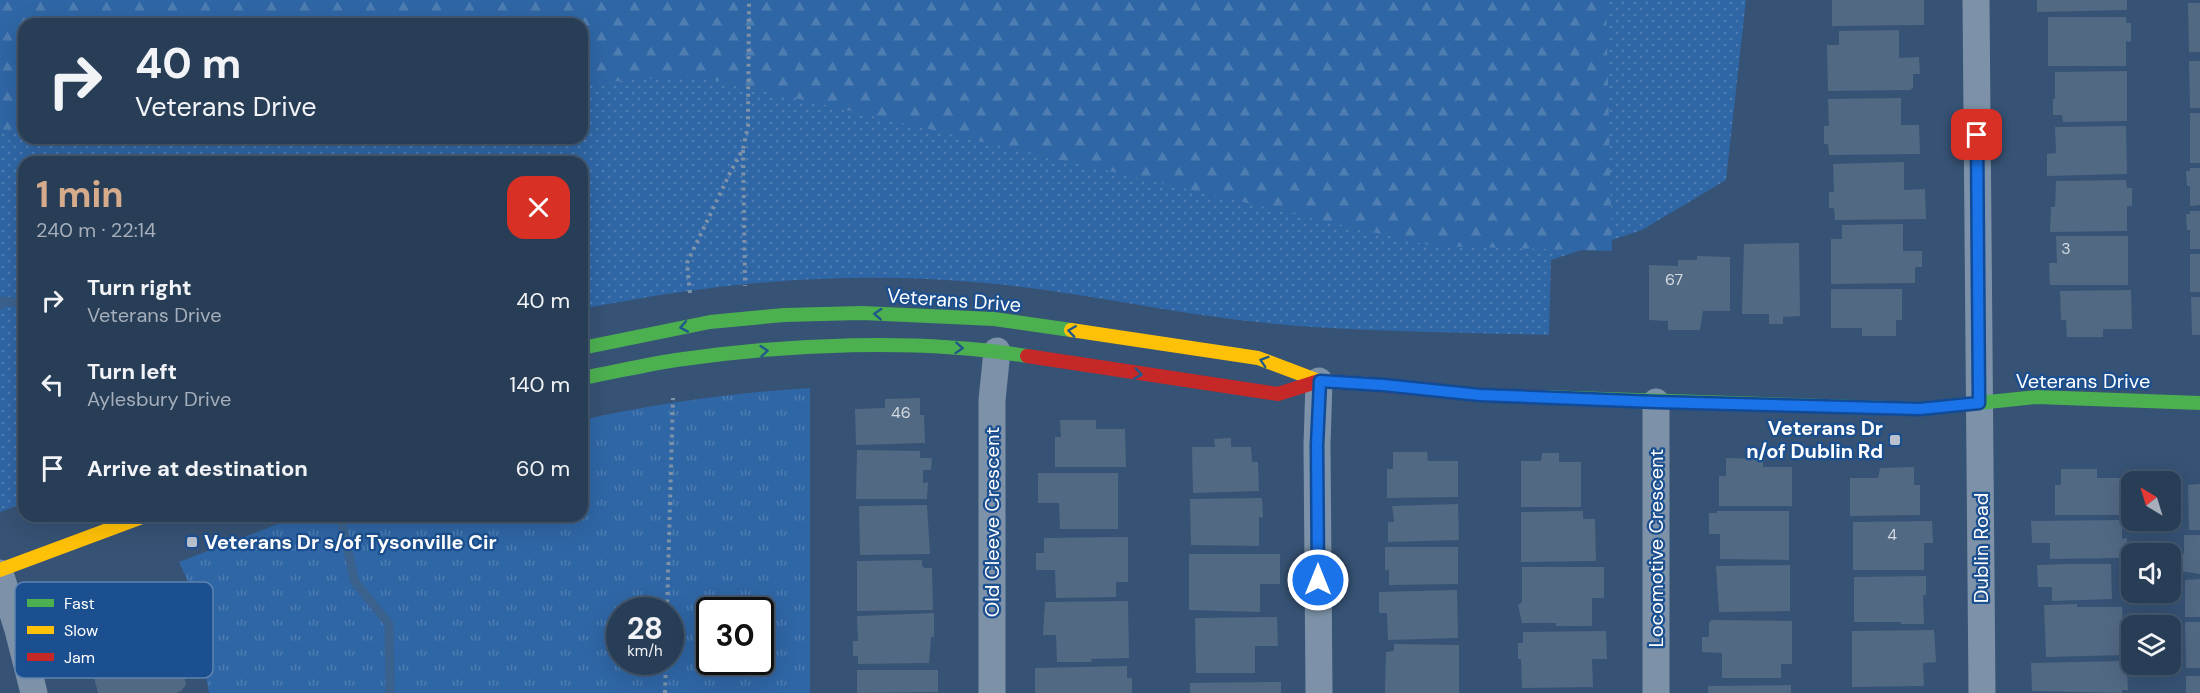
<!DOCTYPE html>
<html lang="en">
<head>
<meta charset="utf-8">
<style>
  :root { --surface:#283e57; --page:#30455d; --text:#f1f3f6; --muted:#a5aeba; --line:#44576d; --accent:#d6ab8b }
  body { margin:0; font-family:"DM Sans",sans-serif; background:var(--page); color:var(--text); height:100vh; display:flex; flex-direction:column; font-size:22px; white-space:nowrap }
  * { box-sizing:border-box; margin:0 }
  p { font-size:20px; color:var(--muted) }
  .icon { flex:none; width:33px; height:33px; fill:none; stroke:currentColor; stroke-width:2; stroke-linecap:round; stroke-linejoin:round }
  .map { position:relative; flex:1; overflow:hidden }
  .panel { position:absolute; left:18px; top:156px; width:570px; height:366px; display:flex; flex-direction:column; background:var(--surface); border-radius:18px; box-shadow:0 6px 24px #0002,0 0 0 2px var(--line) }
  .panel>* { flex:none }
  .top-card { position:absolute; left:18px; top:18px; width:570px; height:126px; border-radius:18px; box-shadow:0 6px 24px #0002,0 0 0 2px var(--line); background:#283e57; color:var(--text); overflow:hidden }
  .needle { width:39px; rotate:322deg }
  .tools { position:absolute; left:2121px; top:471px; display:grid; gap:12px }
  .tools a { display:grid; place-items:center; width:60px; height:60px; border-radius:12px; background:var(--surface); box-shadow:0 6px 24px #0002,0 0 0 2px var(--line); font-size:30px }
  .speed { position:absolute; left:606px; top:597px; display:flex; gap:12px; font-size:30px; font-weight:700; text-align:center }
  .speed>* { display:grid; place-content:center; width:78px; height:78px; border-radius:50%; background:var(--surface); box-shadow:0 6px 24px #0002,0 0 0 2px var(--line); line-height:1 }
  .speed small { font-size:15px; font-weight:400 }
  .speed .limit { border:3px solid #111; border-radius:9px; background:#fff; color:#111 }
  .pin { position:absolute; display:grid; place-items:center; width:51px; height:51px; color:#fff; margin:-26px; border-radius:12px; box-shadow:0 3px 9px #0006 }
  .me { position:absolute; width:66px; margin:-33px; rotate:0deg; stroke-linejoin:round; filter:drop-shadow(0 0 4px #0008) }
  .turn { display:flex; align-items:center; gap:21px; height:126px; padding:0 18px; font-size:27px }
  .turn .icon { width:78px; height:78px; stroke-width:2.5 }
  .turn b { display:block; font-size:42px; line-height:51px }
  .round { display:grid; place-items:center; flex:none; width:63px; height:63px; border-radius:18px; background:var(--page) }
  .summary { display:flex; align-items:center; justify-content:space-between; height:102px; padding:0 18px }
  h1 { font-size:36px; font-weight:700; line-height:45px; color:var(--accent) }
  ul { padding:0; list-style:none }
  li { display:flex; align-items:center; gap:18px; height:84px; padding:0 18px }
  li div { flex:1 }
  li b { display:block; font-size:22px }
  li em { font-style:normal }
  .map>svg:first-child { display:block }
</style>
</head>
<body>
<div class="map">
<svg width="2200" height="693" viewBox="0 0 2200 693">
  <defs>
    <pattern id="grass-dots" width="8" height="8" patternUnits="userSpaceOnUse" patternTransform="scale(1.5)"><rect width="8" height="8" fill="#2f66a5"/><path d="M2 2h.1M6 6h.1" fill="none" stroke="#4e7db2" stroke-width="1.8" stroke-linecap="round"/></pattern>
    <pattern id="forest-firs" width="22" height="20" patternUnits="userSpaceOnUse" patternTransform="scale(1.5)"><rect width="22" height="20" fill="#2f66a5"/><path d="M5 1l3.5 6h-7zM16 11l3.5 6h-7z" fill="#4e7db2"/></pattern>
    <pattern id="park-tufts" width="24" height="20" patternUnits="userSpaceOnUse" patternTransform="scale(1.5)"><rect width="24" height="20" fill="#2f66a5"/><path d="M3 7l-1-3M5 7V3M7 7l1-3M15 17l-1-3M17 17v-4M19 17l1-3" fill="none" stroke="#4e7db2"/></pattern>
  </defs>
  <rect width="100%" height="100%" fill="#365274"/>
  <path fill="url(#grass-dots)" fill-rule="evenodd" d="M0,0h1746l-20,180 -84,50 -91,30 -2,75c-95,-3 -189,-3 -283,-12 -94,-9 -187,-32 -281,-40 -138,-13 -267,-1 -403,26v-147h-558v341l-24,9zM24,24h558v114h-558z"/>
  <path fill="url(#forest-firs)" d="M0,0h1606l6,251 -179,-5 -738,-171 -113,9v-60h-558v104l-24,2z"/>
  <path fill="url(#park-tufts)" fill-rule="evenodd" d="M810,388v305h-601l-19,-107 -11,-24 120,-46h283v-96c76,-17 151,-27 228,-32zM620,610h50v52h-50zM710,610h50v52h-50z"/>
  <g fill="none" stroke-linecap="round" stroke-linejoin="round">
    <path stroke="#3b618d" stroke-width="9" d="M0,305l3,-4 21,3
      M340,516l15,66 34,42 1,69"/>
  </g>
  <path fill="#526984" d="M1832,0h92v25l-92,1z
    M2037,0h90v10l-90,2z
    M2188,3h12v49h-11z
    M2048,17h78v6h5v19l-5,-1v25h-78z
    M1899,30v28l20,-1 1,17h-7v14l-3,2 -82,1 -1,-46h12v-14z
    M2189,61h11v47h-10z
    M2127,71v50l-64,1 -1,-7h-9v-16h2v-27z
    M1901,98v27h18l1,29 -91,1 -1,-11h-4v-18h5l-1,-27z
    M2190,113h10v50h-10z
    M2126,126l1,48 -80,2v-22l9,-1 -1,-26z
    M1904,162v28l21,-1 1,30 -91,1 -1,-12h-5v-16h5l-1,-28z
    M2190,168h10v37l-10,1v-20h-3l-1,-15h4z
    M2126,180l1,8h5v18h-5v25l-77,1 1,-25h4l1,-26z
    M2190,211h10v38h-10v-19h-3l-1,-16h4z
    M1903,224v27h19v16h-7v16l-84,1v-45h11v-14z
    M2056,236h72v49h-78l-1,-22h8z
    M1799,243l1,73 -17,1v7h-14v-10h-27l2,-70z
    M2190,254h10v38h-10z
    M1697,256l33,1v54h-27l-3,19h-32v-9l-19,-1v-55l29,1v-6h19z
    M1831,289h71v31h-6v16h-34v-8h-31z
    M2131,290l1,39h-29v8h-36l-1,-17h-5l-1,-29z
    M2191,297h9v38h-8z
    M920,398v17h4l1,28 -69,2 -1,-36 30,-1v-9z
    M1060,420h36v9h29l1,38h-71v-30h6z
    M1231,438v9h20l1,15h6l1,29 -66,2 -1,-46h23l-1,-8z
    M857,450l63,1v7h12l-1,12h-8v13l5,-1 -1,17h-71z
    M1393,452h34l1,9h30v36l-71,1v-29h6z
    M1542,453h17v9h22v45h-60v-46h20z
    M1726,458l37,1v8h29v39h-73v-30h7z
    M1914,467v18h6v30l-70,1v-38h28l2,-10z
    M2061,469h36v9h30v37h-72v-30h6z
    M1038,473h80v56h-58l-1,-26h-21z
    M2200,484v46h-11l-1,-45z
    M1262,498l1,20 -4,-1v29l-68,-1 -1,-46z
    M1458,504l1,36 -71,2v-20h6l-2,-16z
    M927,505l3,49 -70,1 -1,-49z
    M1583,511v8h12l1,42 -75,1v-50z
    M1717,511h72v49l-69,-1v-25h-11v-21h8z
    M2122,520v19l5,-1v18h-5v2l-72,1v-16h-18l-1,-22z
    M1932,521l1,22h-9v27h-71v-48z
    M2184,535h16v39l-20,-3v-16l4,-1z
    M1116,537h12v45h-12v15l-60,1 -1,-28h-19v-17h8v-15z
    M1385,547h73v37l-69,1v-15h-4z
    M1189,554h91v30h-20v28l-71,-2z
    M922,560v6l2,2h8l1,42 -76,1v-50z
    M2068,564h43l1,35 -60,2v-14h-14l-1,-22z
    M1790,565v46l-71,1 -3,-46z
    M1522,567h82v31h-12v28h-36v-3h-34l-4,-18 4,-3z
    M1926,576v19h-3l1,29h-23v-2h-47v-45z
    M2200,579v38h-15v-37z
    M1457,590l1,48 -70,2 -1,-27h-8v-21z
    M1128,601l1,57 -38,1 1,3h-35l-1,-27h-13l2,-33z
    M2077,604v3h45l1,24h4l1,19 -5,1 1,4 -78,2 -2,-52z
    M934,613v24h-3l-2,26 -71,1v-8h-5v-15h5l-1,-25z
    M1277,617l1,29h-23v27h-59l-1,-55z
    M1711,620l81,1v43h-11v14h-59v-25l-20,-1v-15h7v-15h2z
    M2185,622h15v46h-14z
    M1934,630l2,32 -13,1 1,23 -72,1v-56z
    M1606,631l1,28h-15l1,28 -71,1 -1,-29h-3v-16h5v-11z
    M1394,644l65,1v48h-74l1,-41 8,-1z
    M170,660l2,10 3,-1 8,3 3,13 -5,6 -4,2h-79l-4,-16z
    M2122,661v12h5l1,17h-6v3l-90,-2 -1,-28z
    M1127,666v12h5v15h-97v-25z
    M857,670h81v22l-81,1z
    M2186,676h14v17h-14z
    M1281,682v11h-91v-10z
    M1791,685v8h-83v-7z"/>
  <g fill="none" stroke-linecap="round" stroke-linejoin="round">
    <path stroke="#7d92a8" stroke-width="4" stroke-dasharray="3 4.5" stroke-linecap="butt" d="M743,150l2,136
      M690,293l-3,-30 43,-90 13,-24 5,-23 1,-126
      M667,610l6,-212
      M665,693l1,-31"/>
    <path stroke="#7d92a8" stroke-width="27" d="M1976,0l6,693
      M1656,402v291
      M0,573l18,57 16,63
      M992,693v-293l5,-49
      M1319,693l-2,-248 2,-64"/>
    <path stroke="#4caf50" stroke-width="14" d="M582,348l128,-26 74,-7 78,-2 132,6 77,11
      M582,378c31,-6 63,-13 94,-18 110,-16 242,-22 351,-4
      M1542,397l378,12 117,-12 163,6"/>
    <path stroke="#ffc107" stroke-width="14" d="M1071,330l187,28 61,23 50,3
      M0,570l145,-54"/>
    <path stroke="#c62828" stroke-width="14" d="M1027,356l251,38 41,-13
      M1369,384l111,11 62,2"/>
  </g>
  <defs><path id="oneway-chevron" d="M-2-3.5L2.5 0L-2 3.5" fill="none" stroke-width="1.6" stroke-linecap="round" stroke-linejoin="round" transform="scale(1.5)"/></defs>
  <g stroke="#205989">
    <use href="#oneway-chevron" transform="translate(878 314) rotate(-177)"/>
    <use href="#oneway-chevron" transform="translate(684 327) rotate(170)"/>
    <use href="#oneway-chevron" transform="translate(1072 331) rotate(-172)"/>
    <use href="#oneway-chevron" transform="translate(959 348) rotate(4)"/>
    <use href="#oneway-chevron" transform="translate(764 351) rotate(-5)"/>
    <use href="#oneway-chevron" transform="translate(1264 361) rotate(-162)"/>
    <use href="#oneway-chevron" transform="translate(1138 374) rotate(9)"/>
  </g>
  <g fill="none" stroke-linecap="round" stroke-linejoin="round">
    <defs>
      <path id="route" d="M1318,580l-1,-135 3,-64 63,4 97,10 176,7 264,7 59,-6 -2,-268"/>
    </defs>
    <use href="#route" stroke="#114b97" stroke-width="15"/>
    <use href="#route" stroke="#1a73e8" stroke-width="10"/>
  </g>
  <g fill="#b9c2ce" stroke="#1b4f8f" stroke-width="2">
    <rect x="1889" y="434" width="12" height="12" rx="3"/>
    <rect x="186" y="536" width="12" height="12" rx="3"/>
  </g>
  <g text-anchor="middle" stroke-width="4.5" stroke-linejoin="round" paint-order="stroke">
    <g font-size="16" fill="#d4dae0">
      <text x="2066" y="254">3</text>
      <text x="1674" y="285">67</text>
      <text x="901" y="418">46</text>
      <text x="1892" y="540">4</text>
    </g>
    <g font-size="20" fill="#fff" stroke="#1b4f8f">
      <text transform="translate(954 300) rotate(4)" y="7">Veterans Drive</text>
      <text x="2083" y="388">Veterans Drive</text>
      <text transform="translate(992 522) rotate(-90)" y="7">Old Cleeve Crescent</text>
      <text transform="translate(1656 548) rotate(-90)" y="7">Locomotive Crescent</text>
      <text transform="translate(1981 548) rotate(-90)" y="7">Dublin Road</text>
    </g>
    <g font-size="20" font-weight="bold" fill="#fff" stroke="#1b4f8f" text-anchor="end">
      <text x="1883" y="435">Veterans Dr<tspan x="1883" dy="23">n/of Dublin Rd</tspan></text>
      <text x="204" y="549" text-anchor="start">Veterans Dr s/of Tysonville Cir</text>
    </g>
  </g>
  <rect x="15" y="582" width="198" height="96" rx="9" fill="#1b4f8f" stroke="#5f84b1" stroke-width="1.5"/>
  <rect x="27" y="599" width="27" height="8" fill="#4caf50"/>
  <rect x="27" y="626" width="27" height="8" fill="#ffc107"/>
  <rect x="27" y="653" width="27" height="8" fill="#c62828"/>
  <g font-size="16" fill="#fff">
    <text x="64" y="609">Fast</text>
    <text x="64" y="636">Slow</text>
    <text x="64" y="663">Jam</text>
  </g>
</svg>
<div class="tools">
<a><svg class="needle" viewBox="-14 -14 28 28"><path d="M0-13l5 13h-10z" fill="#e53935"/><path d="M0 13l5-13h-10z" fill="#a5aeba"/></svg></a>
<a><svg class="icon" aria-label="sound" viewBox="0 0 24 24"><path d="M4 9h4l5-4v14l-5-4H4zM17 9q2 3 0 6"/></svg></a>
<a><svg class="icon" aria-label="layers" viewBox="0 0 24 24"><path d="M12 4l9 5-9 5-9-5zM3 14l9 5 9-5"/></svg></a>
</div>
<div class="speed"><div>28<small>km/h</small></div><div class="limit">30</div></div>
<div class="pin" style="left:1977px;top:135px;background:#d93025"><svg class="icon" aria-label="arrive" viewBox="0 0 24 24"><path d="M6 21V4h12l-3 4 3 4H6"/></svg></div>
<svg class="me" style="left:1318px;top:580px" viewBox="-20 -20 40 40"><circle r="17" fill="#1a73e8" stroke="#fff" stroke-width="3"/><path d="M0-11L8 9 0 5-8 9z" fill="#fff"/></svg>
<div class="top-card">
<div class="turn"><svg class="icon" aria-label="right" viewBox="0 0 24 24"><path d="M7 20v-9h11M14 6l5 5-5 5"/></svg><div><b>40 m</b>Veterans Drive</div></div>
</div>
<section class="panel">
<div class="summary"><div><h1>1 min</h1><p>240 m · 22:14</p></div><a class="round" style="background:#d93025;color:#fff"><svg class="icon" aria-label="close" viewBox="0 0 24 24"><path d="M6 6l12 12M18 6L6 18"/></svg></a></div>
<ul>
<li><svg class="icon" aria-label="right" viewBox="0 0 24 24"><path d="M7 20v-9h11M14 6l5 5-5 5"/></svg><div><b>Turn right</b><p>Veterans Drive</p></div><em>40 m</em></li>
<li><svg class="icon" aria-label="left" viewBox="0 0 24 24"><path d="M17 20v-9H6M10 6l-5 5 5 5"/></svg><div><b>Turn left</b><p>Aylesbury Drive</p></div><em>140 m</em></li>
<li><svg class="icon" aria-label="arrive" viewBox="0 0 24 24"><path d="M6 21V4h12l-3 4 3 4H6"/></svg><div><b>Arrive at destination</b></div><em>60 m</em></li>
</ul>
</section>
</div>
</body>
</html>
